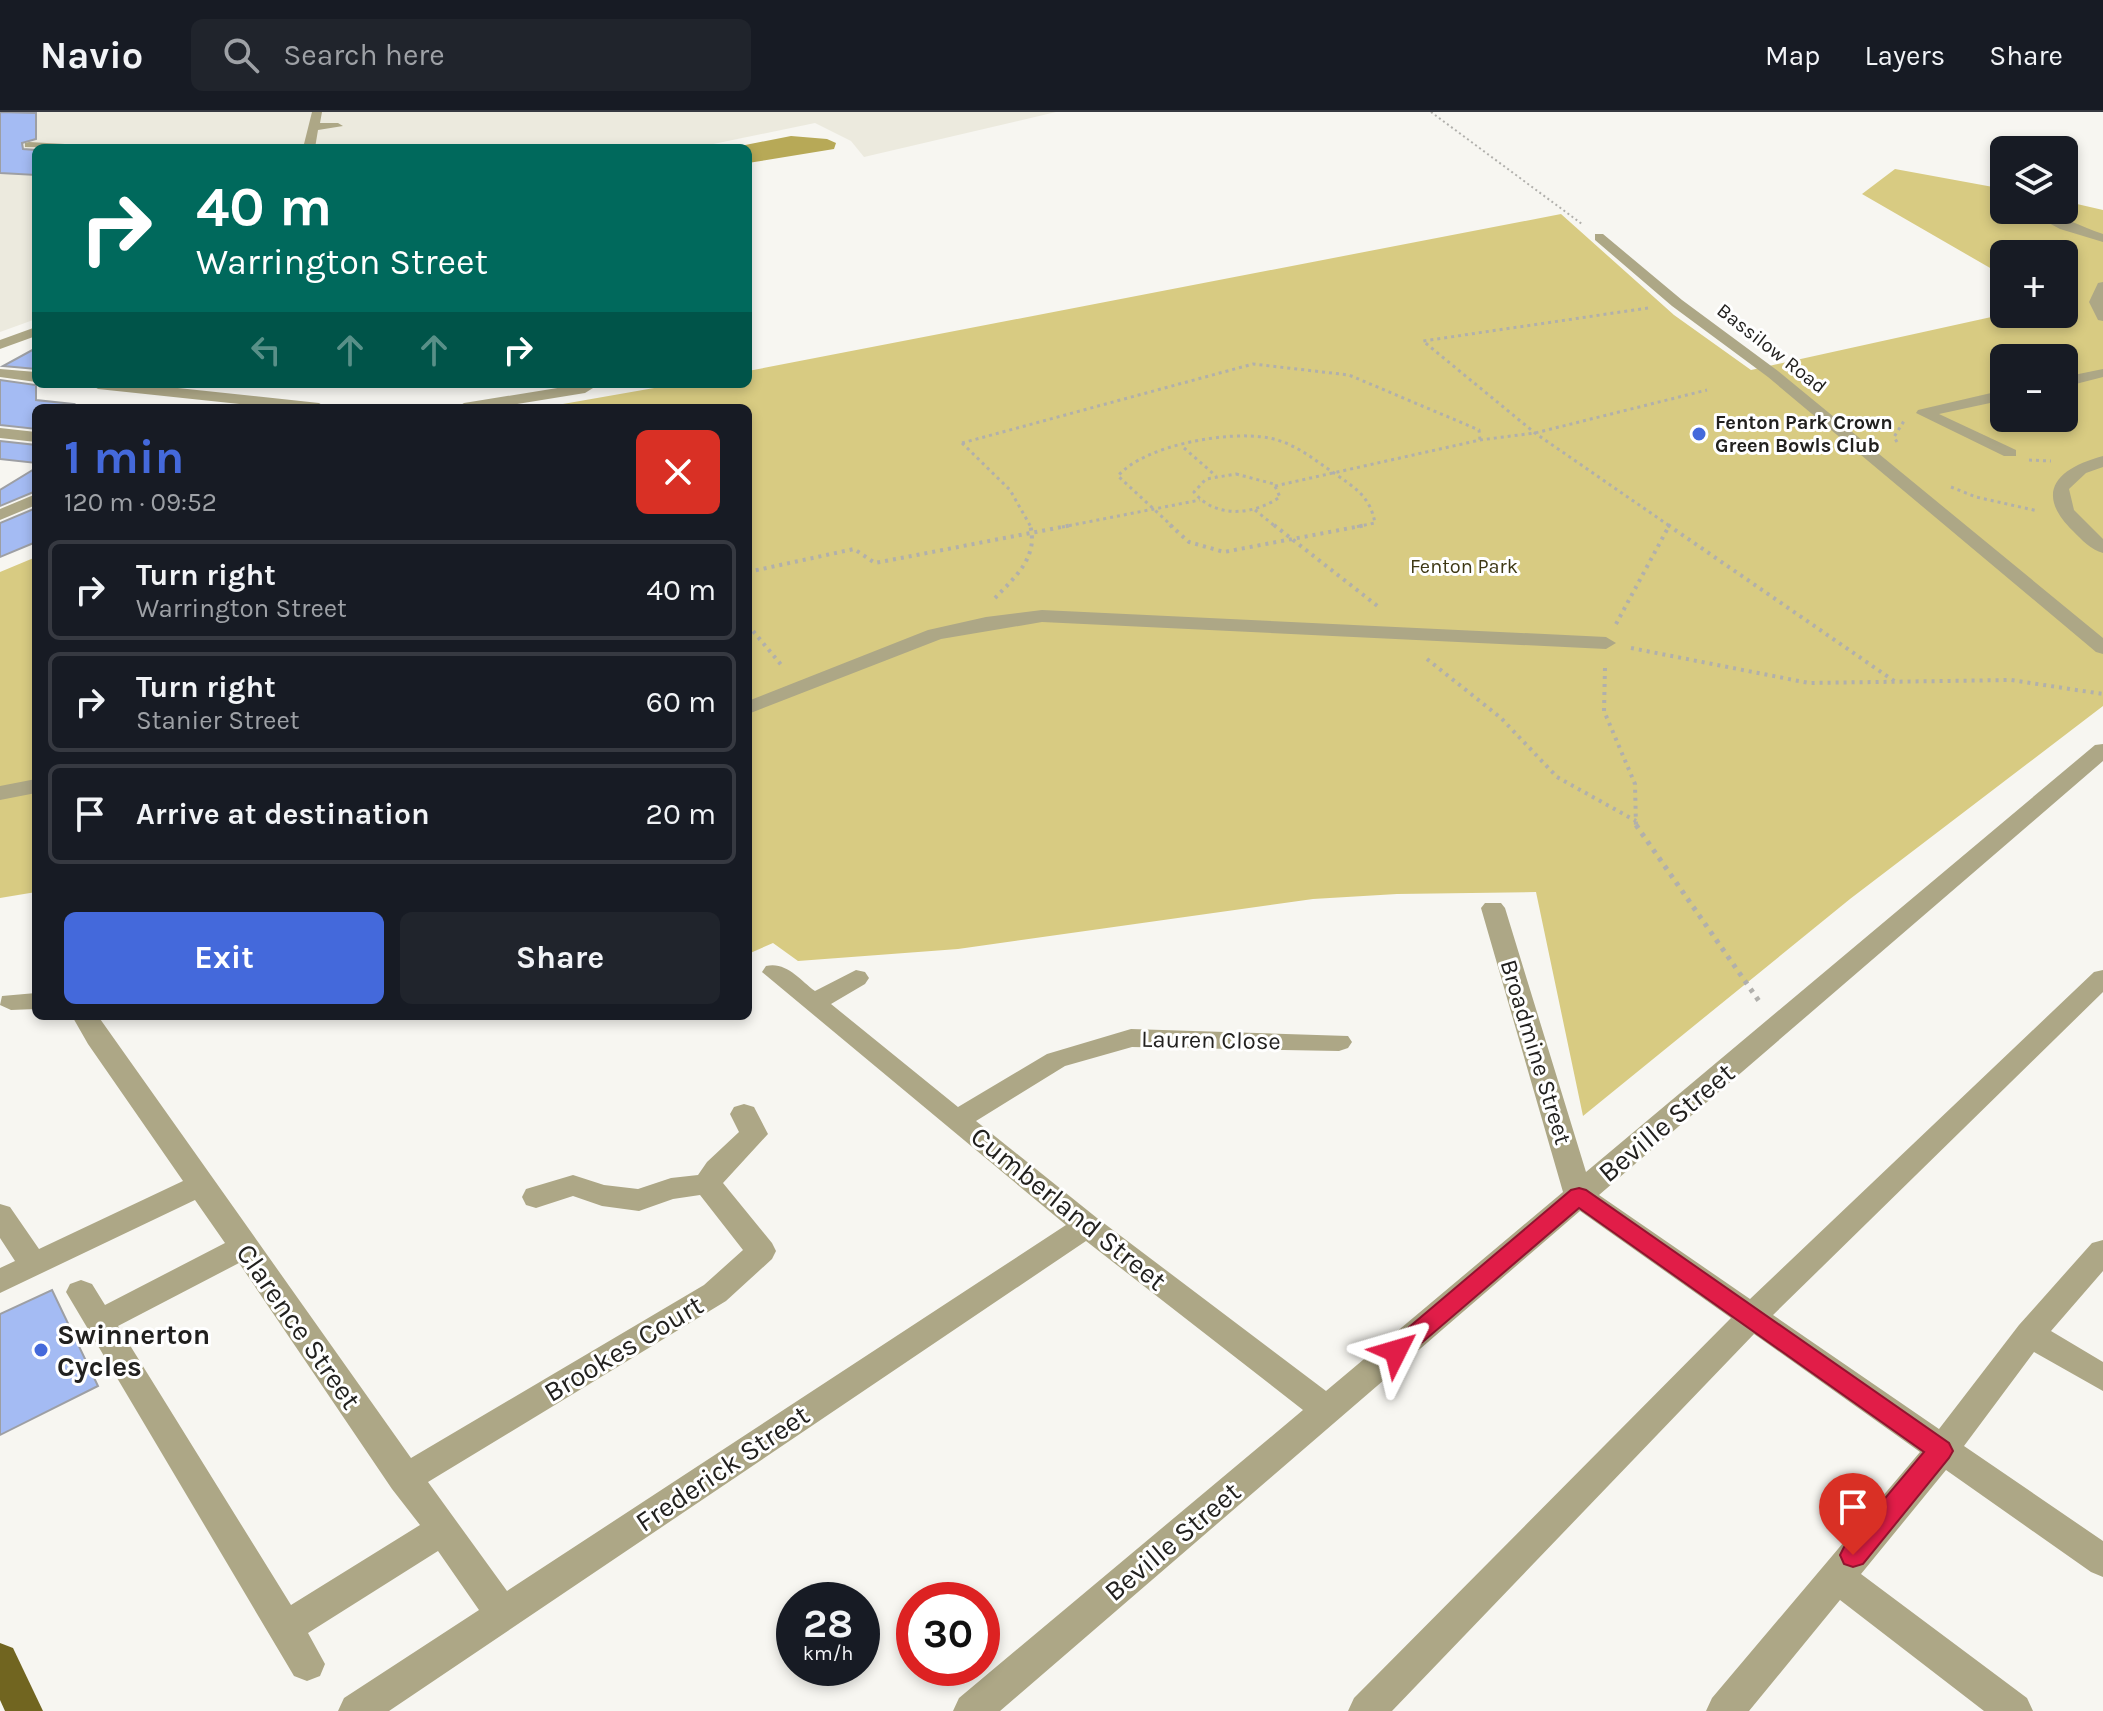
<!DOCTYPE html>
<html lang="en">
<head>
<meta charset="utf-8">
<style>
  :root { --surface:#171b24; --page:#20242c; --text:#f1f3f6; --muted:#9ea1a6; --line:#363941; --accent:#4469db }
  body { margin:0; font-family:Karla,sans-serif; background:var(--page); color:var(--text); height:100vh; display:flex; flex-direction:column; font-size:30px; white-space:nowrap }
  * { box-sizing:border-box; margin:0 }
  p { font-size:26px; color:var(--muted) }
  .icon { flex:none; width:44px; height:44px; fill:none; stroke:currentColor; stroke-width:2; stroke-linecap:round; stroke-linejoin:round }
  .map { position:relative; flex:1; overflow:hidden }
  .panel { position:absolute; left:32px; top:292px; width:720px; height:616px; display:flex; flex-direction:column; background:var(--surface); border-radius:12px; box-shadow:0 4px 12px #0003 }
  .panel>* { flex:none }
  .hud { position:absolute; left:32px; top:32px; width:720px; height:244px; border-radius:12px; box-shadow:0 4px 12px #0003; background:#00695c; color:#fff; overflow:hidden }
  .fabs { position:absolute; left:1990px; top:24px; display:grid; gap:16px }
  .fabs a { display:grid; place-items:center; width:88px; height:88px; border-radius:12px; background:var(--surface); box-shadow:0 4px 12px #0003; font-size:40px }
  .speed { position:absolute; left:776px; top:1470px; display:flex; gap:16px; font-size:40px; font-weight:700; text-align:center }
  .speed>* { display:grid; place-content:center; width:104px; height:104px; border-radius:50%; background:var(--surface); box-shadow:0 4px 12px #0003; line-height:1 }
  .speed small { font-size:20px; font-weight:400 }
  .speed .limit { border:12px solid #d22; background:#fff; color:#111 }
  .pin { position:absolute; display:grid; place-items:center; width:68px; height:68px; color:#fff; margin:-82px -34px; border-radius:50% 50% 50% 0; rotate:-45deg; box-shadow:0 0 8px #0007 }
  .pin .icon { rotate:45deg }
  .me { position:absolute; width:88px; margin:-44px; rotate:50deg; stroke-linejoin:round; filter:drop-shadow(0 0 6px #0008) }
  .turn { display:flex; align-items:center; gap:28px; height:168px; padding:0 32px; font-size:36px }
  .turn .icon { width:104px; height:104px; stroke-width:2.5 }
  .turn b { display:block; font-size:56px; line-height:68px }
  .lanes { display:flex; align-items:center; height:76px; padding:0 32px; background:#0003; justify-content:center; gap:40px; direction:ltr }
  .lanes .off { opacity:.35 }
  .round { display:grid; place-items:center; flex:none; width:84px; height:84px; border-radius:12px; background:var(--page) }
  .head { display:flex; align-items:center; justify-content:space-between; height:136px; padding:0 32px }
  h1 { font-size:48px; font-weight:700; line-height:60px; color:var(--accent) }
  .cta { display:flex; gap:16px; margin-top:auto; padding:16px 32px }
  .cta a { flex:1; height:92px; border-radius:12px; background:var(--accent); color:#fff; font-size:32px; font-weight:700; line-height:92px; text-align:center }
  .cta a+a { background:var(--page); color:var(--text) }
  ul { padding:0; list-style:none }
  li { display:flex; align-items:center; gap:24px; height:100px; margin:0 16px 12px; padding:0 16px; border:4px solid var(--line); border-radius:12px }
  li div { flex:1 }
  li b { display:block; font-size:30px }
  li em { font-style:normal }
  header { display:flex; align-items:center; gap:48px; box-sizing:border-box; height:112px; padding:0 40px; background:var(--surface); border-bottom:2px solid var(--line) }
  header strong { font-size:38px }
  nav { display:flex; gap:44px; margin-inline-start:auto; font-size:28px }
  .search { width:560px; height:72px; background:var(--page); display:flex; align-items:center; gap:20px; box-sizing:border-box; padding:0 28px; border-radius:12px; color:var(--muted); font-size:30px }
  .map>svg:first-child { display:block }
</style>
</head>
<body>
<header>
<strong>Navio</strong>
<div class="search"><svg class="icon" aria-label="search" viewBox="0 0 24 24"><circle cx="10" cy="10" r="6"/><path d="M15 15l6 6"/></svg>Search here</div>
<nav><a>Map</a><a>Layers</a><a>Share</a></nav>
</header>
<div class="map">
<svg width="2103" height="1599" viewBox="0 0 2103 1599">
  <rect width="100%" height="100%" fill="#f7f6f1"/>
  <path fill="#eceade" d="M0,0h1056l-192,45 -13,-16 -36,-18 -121,25h-658v171l-36,13z"/>
  <path fill="#d8cb82" fill-rule="evenodd" d="M1895,57l109,20v21h60v-9l39,9v496l-253,193 -267,217 -47,-224 -139,2 -84,5 -355,50 -160,12 -25,-18 -25,11v-546h-208l137,-24h71v-13l813,-157 113,101 77,55 254,-56h59v-60h-60v22l-142,-82zM2004,246h60v60h-60z
    M36,445v335l-36,6v-326z"/>
  <path fill="#b7a957" d="M791,24l36,3 9,4 -2,6 -86,14v-15h-18z"/>
  <path fill="#a4bbf3" stroke="#9d9fa4" stroke-width="2" d="M0,0l36,1v26l-14,4 1,6 13,1v25l-36,-2z
    M36,236v21l-33,-3z
    M0,268l36,5v15l37,4 -7,4h-30v21l-36,-4z
    M0,329l36,4v18l-36,-4z
    M36,356v23l-36,15v-16z
    M36,396v34l-36,15v-34z
    M52,1178l46,96 -98,49v-121z"/>
  <g fill="none" stroke-linecap="round" stroke-linejoin="round">
    <path stroke="#b1b0ac" stroke-width="2" stroke-dasharray="2 3" stroke-linecap="butt" d="M1431,0l151,112"/>
    <path stroke="#b1b0ac" stroke-width="3" stroke-dasharray="3 4" stroke-linecap="butt" d="M1648,196l-225,33 112,92 136,94
      M1897,330l-3,-5 10,-16
      M962,331l291,-79 96,11 130,55 1,10
      M962,331l48,47 21,37
      M1184,336l32,28
      M2029,348l22,1
      M1236,362l38,10 6,13c-26,18 -65,22 -86,-5l12,-13z
      M1275,374l205,-46 55,-7 172,-43
      M1951,375l25,10 62,14
      M1255,398l21,17
      M1062,415l138,-27
      M1173,415l-55,-51c26,-31 112,-46 151,-38 26,5 44,21 65,35 21,15 36,23 41,50l-20,4"/>
    <path stroke="#b1b0ac" stroke-width="4" stroke-dasharray="3 5" stroke-linecap="butt" d="M1170,413l19,17 35,10 142,-27
      M1274,413l106,83
      M1668,413l229,158
      M748,460l106,-23 21,14 197,-38
      M995,486c20,-21 44,-41 35,-73
      M1616,512l53,-98
      M748,513l35,42
      M1631,536l178,35 202,-3 92,14
      M1427,547l74,59 56,59 79,44
      M1605,556l-1,43 31,73 1,43"/>
    <path stroke="#b1b0ac" stroke-width="5" stroke-dasharray="4 6" stroke-linecap="butt" d="M1636,713l125,179"/>
    <path fill="#ada786" fill-rule="evenodd" d="M312,0h10l-2,11h18l5,3 -25,4 -3,18h-12z
      M29,30l54,3 6,3 -64,-1v-4z
      M2025,98c26,0 53,16 78,24v8l-43,-13z
      M1595,122h8l79,66 96,71 325,267v16l-7,-2 -328,-275 -96,-71 -77,-66z
      M2103,170v39l-5,-1 -9,-18 9,-19z
      M36,215v9l-36,13v-9z
      M0,257l36,3v10l-36,-5z
      M2103,257v8l-39,10v-10z
      M90,272h50l179,19 8,5h-51l-178,-19z
      M582,272l11,4 -8,5 -93,15h-36l8,-5z
      M2004,278v10l-65,14 77,36v6h-12l-88,-43 2,-3z
      M0,316l36,4v10l-36,-4z
      M2103,344v11l-17,6 -17,16 5,21 29,29v14c-12,-3 -21,-13 -30,-22 -40,-39 -15,-63 30,-75z
      M36,382v11l-36,15v-11z
      M1042,498l564,27 10,6 -10,6 -564,-27 -101,17 -193,75v-13l180,-71 58,-13z
      M2103,632v17l-504,434 151,104 344,-327 9,-2v22l-330,323 166,114 80,-104 73,-82 11,-3v31l-52,60 52,31v29l-69,-39 -70,94 139,95v36l-12,-5 -145,-102 -85,104 166,124 6,13h-49l-144,-111 -91,111h-43l6,-13 208,-246 -166,-118 -362,377h-44l6,-13 377,-380 -151,-107 -580,500h-47l6,-13 344,-288 -217,-169 -697,470h-51l6,-13 135,-88 -41,-59 -130,82 17,31 -5,12 -13,5 -13,-5 -228,-384 4,-8 11,-4 11,4 13,21 120,-62 -30,-43 -195,93v-25l15,-7 -15,-23v-34l10,3 29,42 144,-68 -95,-137 -16,-28h26l313,442 293,-173 39,-35 -43,-55 -27,4 -34,12 -37,-5 -29,-10 -37,12 -10,-3 -4,-8 4,-8 47,-14 31,10 34,4 33,-11 27,-3 9,-13 32,-30 -9,-18 4,-7 10,-3 10,3 14,27 -45,49 49,60 4,8 -4,8 -46,42 -298,181 79,109 559,-366 -304,-253 4,-6c20,-5 34,14 49,25l41,-21 9,2 4,6 -4,6 -34,20 127,103 89,-53 84,-25 217,7 4,6 -4,6 -9,3 -207,-4 -67,19 -89,55 121,97 229,173 237,-199 -82,-284 4,-5h16l4,5 81,264 509,-427zM239,1151l153,226 28,36 -129,80 -173,-279z
      M36,667v14l-36,7v-14z
      M36,881v16l-25,1 -11,-5 2,-9z"/>
    <path fill="#716520" fill-rule="evenodd" d="M0,1531l13,5 30,63h-38l-5,-11z"/>
  </g>
  <path fill="#e11d48" stroke="#92132f" stroke-width="2" d="M1579,1076l7,2 363,253 4,8 -4,7 -86,106 -10,3 -9,-3 -4,-9 4,-8 80,-95 -345,-244 -175,150 -8,3 -8,-3 -4,-7 4,-6 183,-155z"/>
  <g fill="#4469db" stroke="#fff" stroke-width="3">
    <circle cx="1699" cy="322" r="8"/>
    <circle cx="41" cy="1238" r="8"/>
  </g>
  <g text-anchor="middle" stroke-width="6" stroke-linejoin="round" paint-order="stroke">
    <g font-size="20" fill="#22211f" stroke="#fff">
      <text transform="translate(1772 236) rotate(38)" y="7">Bassilow Road</text>
    </g>
    <g font-size="20" font-weight="bold" fill="#22211f" stroke="#fff" text-anchor="start">
      <text x="1715" y="317">Fenton Park Crown<tspan x="1715" dy="23">Green Bowls Club</tspan></text>
    </g>
    <g font-size="20" fill="#3e3814" stroke="#fff">
      <text x="1464" y="461">Fenton Park</text>
    </g>
    <g font-size="24" fill="#22211f" stroke="#fff">
      <text transform="translate(1211 928) rotate(1)" y="8">Lauren Close</text>
      <text transform="translate(1536 940) rotate(73)" y="8">Broadmine Street</text>
    </g>
    <g font-size="28" fill="#22211f" stroke="#fff">
      <text transform="translate(1666 1010) rotate(-40)" y="10">Beville Street</text>
      <text transform="translate(1069 1096) rotate(39)" y="10">Cumberland Street</text>
      <text transform="translate(299 1214) rotate(55)" y="10">Clarence Street</text>
      <text transform="translate(623 1236) rotate(-31)" y="10">Brookes Court</text>
      <text transform="translate(722 1356) rotate(-34)" y="10">Frederick Street</text>
      <text transform="translate(1172 1429) rotate(-40)" y="10">Beville Street</text>
    </g>
    <g font-size="28" font-weight="bold" fill="#22211f" stroke="#fff" text-anchor="start">
      <text x="57" y="1232">Swinnerton<tspan x="57" dy="32">Cycles</tspan></text>
    </g>
  </g>
</svg>
<div class="fabs">
<a><svg class="icon" aria-label="layers" viewBox="0 0 24 24"><path d="M12 4l9 5-9 5-9-5zM3 14l9 5 9-5"/></svg></a>
<a>+</a>
<a>−</a>
</div>
<div class="speed"><div>28<small>km/h</small></div><div class="limit">30</div></div>
<div class="pin" style="left:1853px;top:1443px;background:#d93025"><svg class="icon" aria-label="arrive" viewBox="0 0 24 24"><path d="M6 21V4h12l-3 4 3 4H6"/></svg></div>
<svg class="me" style="left:1396px;top:1239px" viewBox="-20 -20 40 40"><path d="M0-17L14 15 0 8-14 15z" fill="#e11d48" stroke="#fff" stroke-width="4"/></svg>
<div class="hud">
<div class="turn"><svg class="icon" aria-label="right" viewBox="0 0 24 24"><path d="M7 20v-9h11M14 6l5 5-5 5"/></svg><div><b>40 m</b>Warrington Street</div></div>
<div class="lanes"><svg class="icon off" aria-label="left" viewBox="0 0 24 24"><path d="M17 20v-9H6M10 6l-5 5 5 5"/></svg><svg class="icon off" aria-label="ahead" viewBox="0 0 24 24"><path d="M12 20V5M6 11l6-6 6 6"/></svg><svg class="icon off" aria-label="ahead" viewBox="0 0 24 24"><path d="M12 20V5M6 11l6-6 6 6"/></svg><svg class="icon" aria-label="right" viewBox="0 0 24 24"><path d="M7 20v-9h11M14 6l5 5-5 5"/></svg></div>
</div>
<section class="panel">
<div class="head"><div><h1>1 min</h1><p>120 m · 09:52</p></div><a class="round" style="background:#d93025;color:#fff"><svg class="icon" aria-label="close" viewBox="0 0 24 24"><path d="M6 6l12 12M18 6L6 18"/></svg></a></div>
<ul>
<li><svg class="icon" aria-label="right" viewBox="0 0 24 24"><path d="M7 20v-9h11M14 6l5 5-5 5"/></svg><div><b>Turn right</b><p>Warrington Street</p></div><em>40 m</em></li>
<li><svg class="icon" aria-label="right" viewBox="0 0 24 24"><path d="M7 20v-9h11M14 6l5 5-5 5"/></svg><div><b>Turn right</b><p>Stanier Street</p></div><em>60 m</em></li>
<li><svg class="icon" aria-label="arrive" viewBox="0 0 24 24"><path d="M6 21V4h12l-3 4 3 4H6"/></svg><div><b>Arrive at destination</b></div><em>20 m</em></li>
</ul>
<div class="cta"><a>Exit</a><a>Share</a></div>
</section>
</div>
</body>
</html>
